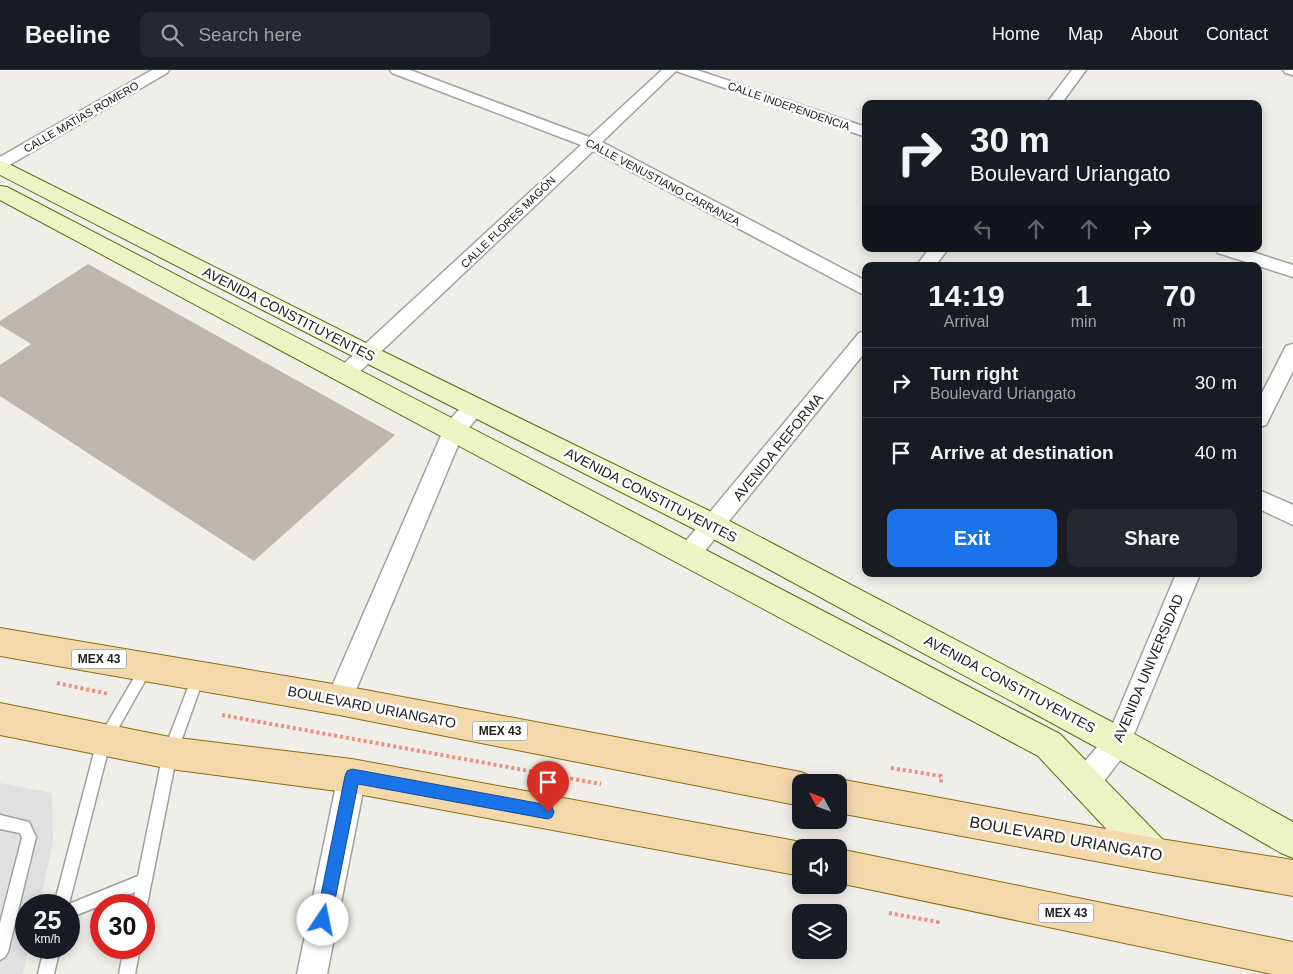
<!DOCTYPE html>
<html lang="en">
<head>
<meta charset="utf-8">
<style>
  :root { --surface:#171b24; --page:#242831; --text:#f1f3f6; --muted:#9ea1a6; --line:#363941; --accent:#1a73e8 }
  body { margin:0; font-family:Arial,sans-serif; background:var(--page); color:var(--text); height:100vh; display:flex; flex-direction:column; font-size:19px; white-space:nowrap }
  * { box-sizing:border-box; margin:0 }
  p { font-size:16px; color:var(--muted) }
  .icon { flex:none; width:28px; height:28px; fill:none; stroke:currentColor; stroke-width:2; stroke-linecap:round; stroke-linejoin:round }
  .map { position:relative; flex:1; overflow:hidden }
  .sheet { position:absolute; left:862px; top:192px; width:400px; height:315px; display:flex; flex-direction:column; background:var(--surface); border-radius:10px; box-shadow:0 2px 12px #0003 }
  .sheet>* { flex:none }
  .banner { position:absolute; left:862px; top:30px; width:400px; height:152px; border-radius:10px; box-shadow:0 2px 12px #0003; background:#171b24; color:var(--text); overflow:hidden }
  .needle { width:32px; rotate:311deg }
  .tools { position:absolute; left:792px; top:704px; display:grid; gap:10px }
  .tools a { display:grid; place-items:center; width:55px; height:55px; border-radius:10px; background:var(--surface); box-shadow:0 2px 12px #0003; font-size:25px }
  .speed { position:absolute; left:15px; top:824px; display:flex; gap:10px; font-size:25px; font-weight:700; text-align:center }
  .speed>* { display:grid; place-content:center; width:65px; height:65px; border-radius:50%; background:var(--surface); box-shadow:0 2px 12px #0003; line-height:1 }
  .speed small { font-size:12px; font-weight:400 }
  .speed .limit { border:8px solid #d22; background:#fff; color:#111 }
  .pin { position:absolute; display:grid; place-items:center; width:42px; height:42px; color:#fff; margin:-51px -21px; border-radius:50% 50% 50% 0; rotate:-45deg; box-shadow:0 0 5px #0007 }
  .pin .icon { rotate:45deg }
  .me { position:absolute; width:55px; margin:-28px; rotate:11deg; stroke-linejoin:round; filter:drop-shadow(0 0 4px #0008) }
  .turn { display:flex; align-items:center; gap:18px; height:105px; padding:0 25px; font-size:22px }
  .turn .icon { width:65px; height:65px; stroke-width:2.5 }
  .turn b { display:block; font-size:35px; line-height:42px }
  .lanes { display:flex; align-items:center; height:48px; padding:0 25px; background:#0003; justify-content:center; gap:25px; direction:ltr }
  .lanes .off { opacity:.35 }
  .eta { display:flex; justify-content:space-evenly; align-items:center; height:85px; text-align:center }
  .eta b { font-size:30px; font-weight:700; line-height:35px }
  .primary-button { display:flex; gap:10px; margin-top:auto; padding:10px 25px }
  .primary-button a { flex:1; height:58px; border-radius:10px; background:var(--accent); color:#fff; font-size:20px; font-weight:700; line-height:58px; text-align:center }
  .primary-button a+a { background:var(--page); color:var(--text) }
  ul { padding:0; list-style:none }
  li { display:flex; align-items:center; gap:15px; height:70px; padding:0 25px; border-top:1px solid var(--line) }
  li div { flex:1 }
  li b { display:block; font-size:19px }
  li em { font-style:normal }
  header { display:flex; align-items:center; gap:30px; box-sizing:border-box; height:70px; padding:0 25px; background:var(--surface); border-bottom:1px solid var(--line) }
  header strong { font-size:24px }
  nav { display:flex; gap:28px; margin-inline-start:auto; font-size:18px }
  .search { width:350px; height:45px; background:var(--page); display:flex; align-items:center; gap:12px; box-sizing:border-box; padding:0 18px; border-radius:10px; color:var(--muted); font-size:19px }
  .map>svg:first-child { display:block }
</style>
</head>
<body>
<header>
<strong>Beeline</strong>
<div class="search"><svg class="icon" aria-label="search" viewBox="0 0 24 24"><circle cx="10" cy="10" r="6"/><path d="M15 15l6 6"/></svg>Search here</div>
<nav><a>Home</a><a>Map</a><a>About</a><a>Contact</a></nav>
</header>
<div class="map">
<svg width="1293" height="904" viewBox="0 0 1293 904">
  <rect width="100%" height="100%" fill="#f0eee8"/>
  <path fill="#e0e0e0" d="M0,713l52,10 1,50 -14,62h-13v43h3l-6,26h-23z"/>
  <path fill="#bdb6b1" d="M88,194l307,171 -141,126 -254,-165v-31l31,-21 -31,-19v-4z"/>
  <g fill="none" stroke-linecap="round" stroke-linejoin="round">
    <defs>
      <path id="lane" d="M146,592l4,2 2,4 -2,4 -40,71 -41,161 69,-28 25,-123 29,-76 2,-4 4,-2 4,2 2,4 -27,76 -30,152 -3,6v-6h-11l2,-13 -66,26v-13h-15l43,-164 45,-77z
        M0,745l29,7 7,15 -28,115 -3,5 -5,3v-37l22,-85 -2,-5 -20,-4z
        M44,878h16l-6,26h-16z
        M124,878h16l-5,26h-16z"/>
      <path id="street" d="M152,0h17l-2,3 -161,94 -6,2v-12z
        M390,0h20l179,67 73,-67h35l169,57v10l-190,-66 -74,71 264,139v14l-6,-2 -267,-142 -241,228 -7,2 -7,-2 -3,-5 3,-5 243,-224 -189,-72z
        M1072,0h14l-25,34h-15z
        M1283,0h10v5l-8,-2z
        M929,179h19l-13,17h-19z
        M1215,179h28l50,16v12l-75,-24z
        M866,261v20l-170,211 -8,3 -8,-3 -4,-7 4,-7 179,-215z
        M1293,274v27l-27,54 -7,2v-28l27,-53z
        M476,329l7,2 3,6 -24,29 -114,273 -9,3 -9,-3 -4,-9 117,-269c6,-12 20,-28 33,-32z
        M1259,420l34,15v20l-34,-16z
        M1176,504h24l-73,177 -32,42 -10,4 -10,-4 -4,-10 4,-10 34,-40z
        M352,692l10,4 4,10 -39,198h-30l41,-198 4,-10z"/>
      <path id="secondary" d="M0,91l7,2 369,185 348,170 405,213 164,91v36l-12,-5 -174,-100 -403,-219 -344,-174 -360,-185z
        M0,116l7,1 1053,547 106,109 5,12 -5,12 -12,5 -12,-5 -104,-111 -1038,-556z"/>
      <path id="primary" d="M0,558l339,57 462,87 12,5 2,5h-14v24l-462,-91 -339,-59z
        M0,633l170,34 182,22 449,83 13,6h-13v28l-449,-83 -182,-24 -170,-34z
        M839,709l315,59 139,22v36l-139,-24 -315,-59v-31h-8z
        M839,779l454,93v32h-21l-433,-91z"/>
    </defs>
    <use href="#lane" stroke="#a1a1a1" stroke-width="3"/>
    <use href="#street" stroke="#a1a1a1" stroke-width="3"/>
    <use href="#secondary" stroke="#5d6d11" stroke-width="2"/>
    <use href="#primary" stroke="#8c6c11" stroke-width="2"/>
    <path stroke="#eb917e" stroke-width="4" stroke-dasharray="3 3" stroke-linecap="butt" d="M57,613l52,11
      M222,645l379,69
      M891,698l50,8v9
      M802,751l31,5
      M889,843l49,9v-3"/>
    <use href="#lane" fill="#fff" fill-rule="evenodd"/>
    <use href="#street" fill="#fff" fill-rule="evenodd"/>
    <use href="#secondary" fill="#edf3c3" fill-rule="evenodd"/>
    <use href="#primary" fill="#f2d8ab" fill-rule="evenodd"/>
  </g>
  <path fill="#1a73e8" stroke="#114b97" d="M352,699l196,36 4,2 2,5 -2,5 -4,2 -190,-35 -27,136 -3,5 -5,2 -5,-2 -2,-5 29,-144 2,-5z"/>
  <g text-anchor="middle" stroke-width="5" stroke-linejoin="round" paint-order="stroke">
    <g font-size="11" fill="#202020" stroke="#fff">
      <text transform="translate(789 36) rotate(19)" y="4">CALLE INDEPENDENCIA</text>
      <text transform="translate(81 47) rotate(-30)" y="4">CALLE MATÍAS ROMERO</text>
      <text transform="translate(663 112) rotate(28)" y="4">CALLE VENUSTIANO CARRANZA</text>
      <text transform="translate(508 152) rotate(-44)" y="4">CALLE FLORES MAGÓN</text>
    </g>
    <g fill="#fff" stroke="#636363" stroke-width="1">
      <rect x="71.5" y="579.5" width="55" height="19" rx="4"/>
      <rect x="472.5" y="651.5" width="55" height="19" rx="4"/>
      <rect x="1038.5" y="833.5" width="55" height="19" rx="4"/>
    </g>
    <g font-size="12" font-weight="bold" fill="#202020">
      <text x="99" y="593">MEX 43</text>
      <text x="500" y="665">MEX 43</text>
      <text x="1066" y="847">MEX 43</text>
    </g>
    <g font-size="14" fill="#202020" stroke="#fff">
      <text transform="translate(289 244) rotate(27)" y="5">AVENIDA CONSTITUYENTES</text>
      <text transform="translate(778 377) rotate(-51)" y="5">AVENIDA REFORMA</text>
      <text transform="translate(651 425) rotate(27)" y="5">AVENIDA CONSTITUYENTES</text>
      <text transform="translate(1148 598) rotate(-67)" y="5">AVENIDA UNIVERSIDAD</text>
      <text transform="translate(1010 614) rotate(28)" y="5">AVENIDA CONSTITUYENTES</text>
      <text transform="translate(372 637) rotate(11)" y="5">BOULEVARD URIANGATO</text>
    </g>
    <g font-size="16" fill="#202020" stroke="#fff">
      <text transform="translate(1066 768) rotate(10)" y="6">BOULEVARD URIANGATO</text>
    </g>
  </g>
</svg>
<div class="tools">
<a><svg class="needle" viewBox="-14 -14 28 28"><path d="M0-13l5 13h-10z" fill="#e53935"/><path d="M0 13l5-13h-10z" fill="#9ea1a6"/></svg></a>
<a><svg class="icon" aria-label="sound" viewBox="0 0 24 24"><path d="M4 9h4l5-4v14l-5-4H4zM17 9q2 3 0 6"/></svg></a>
<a><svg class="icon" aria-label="layers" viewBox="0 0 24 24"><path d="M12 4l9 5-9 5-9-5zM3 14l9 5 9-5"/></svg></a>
</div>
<div class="speed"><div>25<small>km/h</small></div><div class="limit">30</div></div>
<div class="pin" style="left:548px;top:742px;background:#d93025"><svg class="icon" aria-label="arrive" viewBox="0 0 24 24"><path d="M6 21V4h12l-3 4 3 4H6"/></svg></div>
<svg class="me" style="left:323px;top:850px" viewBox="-20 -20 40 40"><circle r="19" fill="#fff"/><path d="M0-13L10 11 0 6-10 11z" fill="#1a73e8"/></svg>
<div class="banner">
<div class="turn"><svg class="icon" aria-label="right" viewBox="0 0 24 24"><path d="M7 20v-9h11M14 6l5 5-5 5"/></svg><div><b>30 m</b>Boulevard Uriangato</div></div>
<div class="lanes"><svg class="icon off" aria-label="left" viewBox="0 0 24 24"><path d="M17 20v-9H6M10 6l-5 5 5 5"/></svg><svg class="icon off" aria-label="ahead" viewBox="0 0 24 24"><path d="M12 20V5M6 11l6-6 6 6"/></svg><svg class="icon off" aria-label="ahead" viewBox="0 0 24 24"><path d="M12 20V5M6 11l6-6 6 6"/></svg><svg class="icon" aria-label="right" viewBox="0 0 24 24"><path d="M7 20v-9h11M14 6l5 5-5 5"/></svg></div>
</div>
<section class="sheet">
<div class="eta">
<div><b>14:19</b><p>Arrival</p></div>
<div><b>1</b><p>min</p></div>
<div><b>70</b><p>m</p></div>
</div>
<ul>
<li><svg class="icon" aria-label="right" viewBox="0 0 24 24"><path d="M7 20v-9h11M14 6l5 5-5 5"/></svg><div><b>Turn right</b><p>Boulevard Uriangato</p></div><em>30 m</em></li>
<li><svg class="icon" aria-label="arrive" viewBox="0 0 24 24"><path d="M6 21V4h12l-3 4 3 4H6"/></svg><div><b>Arrive at destination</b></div><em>40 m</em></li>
</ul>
<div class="primary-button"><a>Exit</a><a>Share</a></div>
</section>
</div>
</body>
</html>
